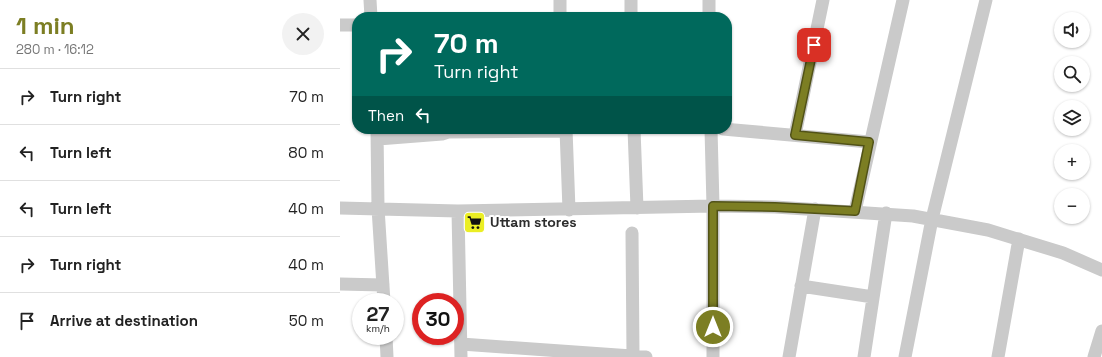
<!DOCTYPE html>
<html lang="en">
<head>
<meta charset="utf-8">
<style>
  :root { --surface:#fff; --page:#f2f2f2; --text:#222; --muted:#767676; --line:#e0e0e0; --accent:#7c7e23 }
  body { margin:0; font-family:"Space Grotesk",sans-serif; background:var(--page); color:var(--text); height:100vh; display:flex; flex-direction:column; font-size:15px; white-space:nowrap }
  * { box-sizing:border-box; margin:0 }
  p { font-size:13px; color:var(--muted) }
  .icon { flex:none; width:22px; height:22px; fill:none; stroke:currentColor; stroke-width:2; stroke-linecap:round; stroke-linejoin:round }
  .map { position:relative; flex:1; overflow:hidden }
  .drawer { display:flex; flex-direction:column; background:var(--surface); width:340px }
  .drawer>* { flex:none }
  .banner { position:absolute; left:12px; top:12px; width:380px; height:122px; border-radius:16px; box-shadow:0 1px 3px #0004; background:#00695c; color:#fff; overflow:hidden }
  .tools { position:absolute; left:714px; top:12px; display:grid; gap:8px }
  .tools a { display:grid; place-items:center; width:36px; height:36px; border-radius:50%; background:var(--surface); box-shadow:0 1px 3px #0004; font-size:20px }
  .speed { position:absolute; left:12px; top:293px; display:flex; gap:8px; font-size:20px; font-weight:700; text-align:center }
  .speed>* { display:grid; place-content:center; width:52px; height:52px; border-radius:50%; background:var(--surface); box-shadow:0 1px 3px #0004; line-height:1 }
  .speed small { font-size:10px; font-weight:400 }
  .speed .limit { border:6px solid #d22; background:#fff; color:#111 }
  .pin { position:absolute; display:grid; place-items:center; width:34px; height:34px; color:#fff; margin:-17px; border-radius:8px; box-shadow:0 2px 6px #0006 }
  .me { position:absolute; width:44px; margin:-22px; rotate:0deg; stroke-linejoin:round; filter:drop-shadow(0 0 3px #0008) }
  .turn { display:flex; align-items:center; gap:14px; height:84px; padding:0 16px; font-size:18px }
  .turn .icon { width:52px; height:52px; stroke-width:2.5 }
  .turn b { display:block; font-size:28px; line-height:34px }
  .then { display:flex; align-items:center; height:38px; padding:0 16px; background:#0003; gap:8px; font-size:15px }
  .round { display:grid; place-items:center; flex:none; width:42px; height:42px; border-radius:21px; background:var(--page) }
  .summary { display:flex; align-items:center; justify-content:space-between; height:68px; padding:0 16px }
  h1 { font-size:24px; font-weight:800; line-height:30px; color:var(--accent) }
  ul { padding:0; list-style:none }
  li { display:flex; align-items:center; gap:12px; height:56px; padding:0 16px; border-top:1px solid var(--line) }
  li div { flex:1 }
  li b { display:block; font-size:15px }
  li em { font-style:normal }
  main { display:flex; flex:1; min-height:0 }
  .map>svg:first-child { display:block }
</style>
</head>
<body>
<main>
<section class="drawer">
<div class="summary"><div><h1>1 min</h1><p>280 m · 16:12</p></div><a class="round"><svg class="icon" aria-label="close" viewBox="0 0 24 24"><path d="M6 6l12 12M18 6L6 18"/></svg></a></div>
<ul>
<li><svg class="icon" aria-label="right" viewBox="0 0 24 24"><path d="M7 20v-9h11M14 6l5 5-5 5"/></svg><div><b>Turn right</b></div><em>70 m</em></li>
<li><svg class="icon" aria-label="left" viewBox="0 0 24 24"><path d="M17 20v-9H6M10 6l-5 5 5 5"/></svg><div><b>Turn left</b></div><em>80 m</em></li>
<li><svg class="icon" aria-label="left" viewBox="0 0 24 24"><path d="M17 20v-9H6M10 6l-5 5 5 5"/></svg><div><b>Turn left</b></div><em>40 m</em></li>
<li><svg class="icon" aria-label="right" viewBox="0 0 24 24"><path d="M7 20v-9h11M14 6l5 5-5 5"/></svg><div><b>Turn right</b></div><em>40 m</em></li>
<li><svg class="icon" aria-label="arrive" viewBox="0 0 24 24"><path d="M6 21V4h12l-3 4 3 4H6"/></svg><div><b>Arrive at destination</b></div><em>50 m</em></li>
</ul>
</section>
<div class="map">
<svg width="762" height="357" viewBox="0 0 762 357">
  <rect width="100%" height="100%" fill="#fff"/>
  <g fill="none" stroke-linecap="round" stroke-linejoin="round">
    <path stroke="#cacaca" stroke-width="13" d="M30,0l1,17
      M220,0v17
      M291,0v17
      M369,0v17
      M0,25h17
      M37,129l1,79 6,94
      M226,129l3,81
      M294,129l3,79
      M371,129l2,77v151
      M383,129l146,13
      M108,132l118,-1
      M455,135l28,-135
      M38,139l64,-5 6,-2 1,-3
      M0,208l118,3 255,-5 62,1 138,9 75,14 75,23 39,17
      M118,211l3,146
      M515,211l48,-211
      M292,233l1,122
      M0,284l43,1
      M461,286l72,11
      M46,336l1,21
      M121,344l185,13
      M449,357l26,-148
      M524,357l22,-144
      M565,357l27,-138 54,-219
      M658,357l21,-118
      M754,357l8,-26"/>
  </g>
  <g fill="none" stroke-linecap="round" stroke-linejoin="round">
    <defs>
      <path id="route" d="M373,327v-121l62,1 80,4 14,-69 -74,-7 19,-90"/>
    </defs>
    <use href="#route" stroke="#515217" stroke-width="10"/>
    <use href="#route" stroke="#7c7e23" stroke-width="7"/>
  </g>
  <defs>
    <symbol id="supermarket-square" viewBox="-11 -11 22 22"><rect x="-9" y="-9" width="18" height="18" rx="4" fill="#ebee24" stroke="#fff"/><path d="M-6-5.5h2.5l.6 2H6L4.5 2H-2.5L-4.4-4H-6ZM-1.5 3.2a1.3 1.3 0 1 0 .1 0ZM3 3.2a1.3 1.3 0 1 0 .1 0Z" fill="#111"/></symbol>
  </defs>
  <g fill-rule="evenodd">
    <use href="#supermarket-square" x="122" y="210" width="25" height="25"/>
  </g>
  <g text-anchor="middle" stroke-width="4" stroke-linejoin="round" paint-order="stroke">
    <g font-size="14" font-weight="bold" fill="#2d2d2d" stroke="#fff" text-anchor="start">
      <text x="150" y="227">Uttam stores</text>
    </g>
  </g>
</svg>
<div class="tools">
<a><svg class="icon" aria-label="sound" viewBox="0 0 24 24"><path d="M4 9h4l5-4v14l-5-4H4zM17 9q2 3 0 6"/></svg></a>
<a><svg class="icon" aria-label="search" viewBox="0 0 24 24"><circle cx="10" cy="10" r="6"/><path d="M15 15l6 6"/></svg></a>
<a><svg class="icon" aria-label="layers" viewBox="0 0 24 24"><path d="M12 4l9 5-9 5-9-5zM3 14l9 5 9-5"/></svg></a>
<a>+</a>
<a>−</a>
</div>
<div class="speed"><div>27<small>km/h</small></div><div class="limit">30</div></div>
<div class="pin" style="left:474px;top:45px;background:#d93025"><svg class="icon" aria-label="arrive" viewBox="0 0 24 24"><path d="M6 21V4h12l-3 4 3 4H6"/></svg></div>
<svg class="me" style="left:373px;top:327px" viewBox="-20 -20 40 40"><circle r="17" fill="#7c7e23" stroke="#fff" stroke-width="3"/><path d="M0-11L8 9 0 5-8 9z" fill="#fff"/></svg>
<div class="banner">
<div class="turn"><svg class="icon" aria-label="right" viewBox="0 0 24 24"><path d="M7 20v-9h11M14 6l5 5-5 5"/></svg><div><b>70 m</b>Turn right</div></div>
<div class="then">Then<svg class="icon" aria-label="left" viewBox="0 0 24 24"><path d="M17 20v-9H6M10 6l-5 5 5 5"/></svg></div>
</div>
</div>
</main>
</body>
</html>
